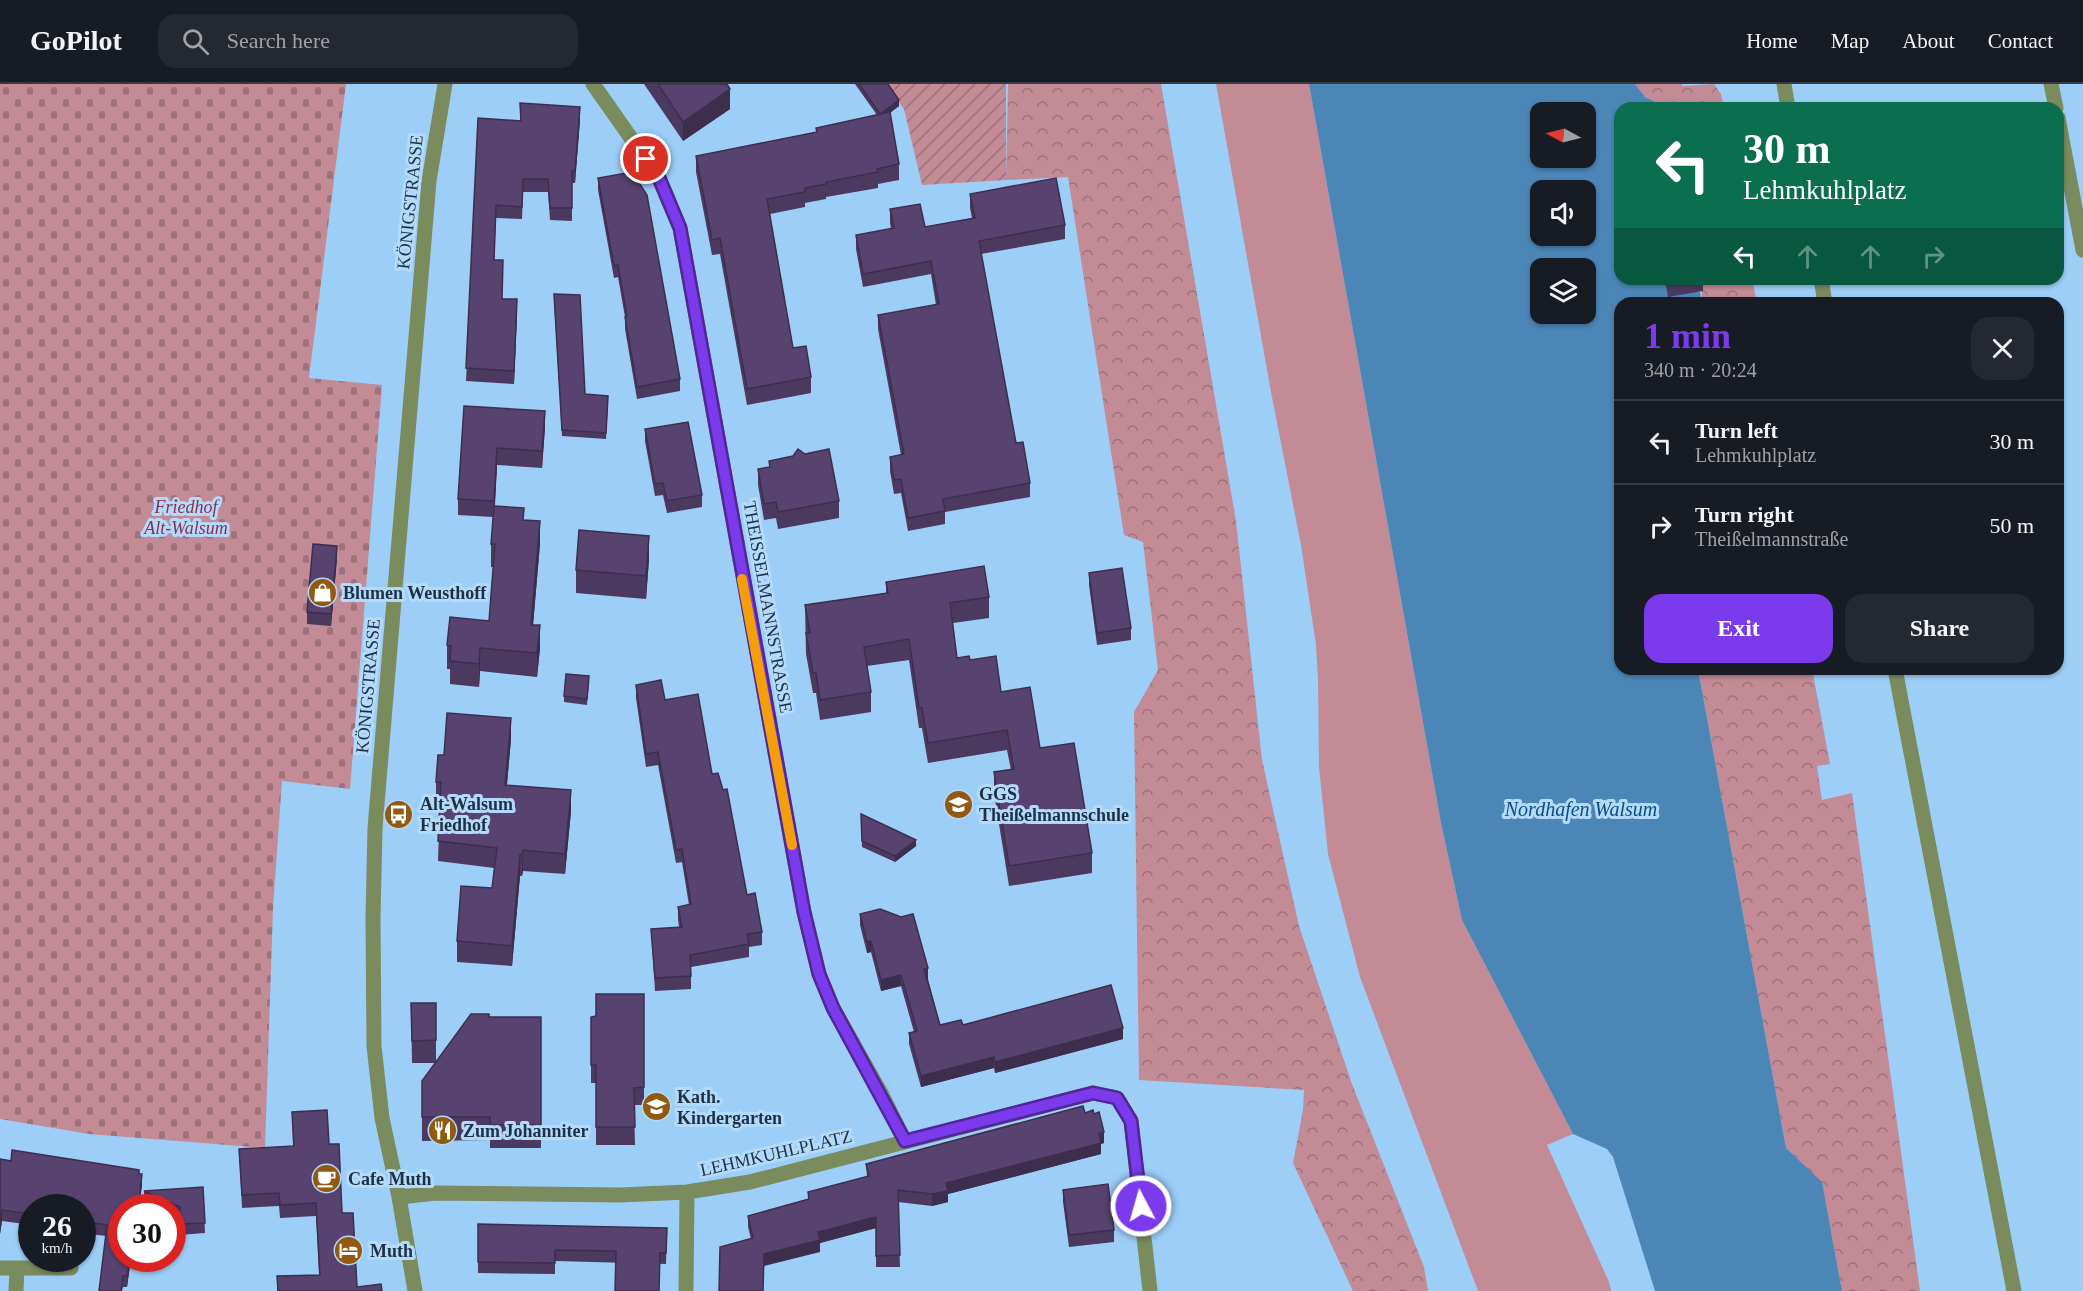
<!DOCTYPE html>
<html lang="en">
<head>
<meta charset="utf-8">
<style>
  :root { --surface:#171b24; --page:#242831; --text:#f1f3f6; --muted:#9ea1a6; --line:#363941; --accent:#7c3aed }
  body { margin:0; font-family:Georgia,serif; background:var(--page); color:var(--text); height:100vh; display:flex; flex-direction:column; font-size:22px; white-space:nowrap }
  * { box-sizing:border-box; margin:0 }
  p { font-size:20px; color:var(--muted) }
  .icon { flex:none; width:33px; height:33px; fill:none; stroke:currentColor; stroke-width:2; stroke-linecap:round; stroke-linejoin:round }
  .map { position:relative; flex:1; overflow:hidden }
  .side { position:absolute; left:1614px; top:213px; width:450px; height:378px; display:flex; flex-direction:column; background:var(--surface); border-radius:18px; box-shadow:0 2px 4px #0004 }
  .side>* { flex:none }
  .hud { position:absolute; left:1614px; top:18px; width:450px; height:183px; border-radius:18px; box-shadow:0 2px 4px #0004; background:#0b6e4f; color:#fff; overflow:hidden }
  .needle { width:39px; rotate:277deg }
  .tools { position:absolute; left:1530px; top:18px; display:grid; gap:12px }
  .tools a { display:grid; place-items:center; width:66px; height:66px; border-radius:12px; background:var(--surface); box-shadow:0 2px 4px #0004; font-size:30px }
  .speed { position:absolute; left:18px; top:1110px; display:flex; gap:12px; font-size:30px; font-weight:700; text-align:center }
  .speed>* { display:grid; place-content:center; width:78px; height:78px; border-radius:50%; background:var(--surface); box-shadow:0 2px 4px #0004; line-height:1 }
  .speed small { font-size:15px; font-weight:400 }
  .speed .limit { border:9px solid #d22; background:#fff; color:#111 }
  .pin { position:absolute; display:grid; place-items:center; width:51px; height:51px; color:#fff; margin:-26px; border:3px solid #fff; border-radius:50%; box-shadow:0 2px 6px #0007 }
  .me { position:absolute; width:66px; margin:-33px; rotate:354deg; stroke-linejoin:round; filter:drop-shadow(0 0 4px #0008) }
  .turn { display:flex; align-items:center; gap:21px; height:126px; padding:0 30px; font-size:27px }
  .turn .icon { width:78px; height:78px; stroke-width:2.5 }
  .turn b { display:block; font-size:42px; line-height:51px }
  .lanes { display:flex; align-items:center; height:57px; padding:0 30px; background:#0003; justify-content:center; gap:30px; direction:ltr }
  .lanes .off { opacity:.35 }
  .round { display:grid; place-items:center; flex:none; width:63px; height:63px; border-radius:18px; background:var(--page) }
  .summary { display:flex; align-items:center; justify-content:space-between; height:102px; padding:0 30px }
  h1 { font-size:36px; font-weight:800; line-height:45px; color:var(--accent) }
  .primary-button { display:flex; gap:12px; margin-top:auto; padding:12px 30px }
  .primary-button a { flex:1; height:69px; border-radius:18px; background:var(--accent); color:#fff; font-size:24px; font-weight:800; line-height:69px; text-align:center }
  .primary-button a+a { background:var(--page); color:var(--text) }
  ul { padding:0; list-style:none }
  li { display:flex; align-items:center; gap:18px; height:84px; padding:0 30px; border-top:2px solid var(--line) }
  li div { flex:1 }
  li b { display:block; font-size:22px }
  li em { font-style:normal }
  header { display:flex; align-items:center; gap:36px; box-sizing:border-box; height:84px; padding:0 30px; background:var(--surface); border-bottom:2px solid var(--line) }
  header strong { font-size:28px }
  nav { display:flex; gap:33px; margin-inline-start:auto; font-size:21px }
  .search { width:420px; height:54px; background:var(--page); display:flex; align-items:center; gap:15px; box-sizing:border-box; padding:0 21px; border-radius:18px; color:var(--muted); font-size:22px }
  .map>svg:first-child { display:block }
</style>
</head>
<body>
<header>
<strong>GoPilot</strong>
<div class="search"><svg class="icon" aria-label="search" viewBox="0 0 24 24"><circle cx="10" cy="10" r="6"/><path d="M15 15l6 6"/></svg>Search here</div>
<nav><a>Home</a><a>Map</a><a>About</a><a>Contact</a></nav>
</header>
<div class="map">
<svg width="2083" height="1207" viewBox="0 0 2083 1207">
  <defs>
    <pattern id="forest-crowns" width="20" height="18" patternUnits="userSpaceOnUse" patternTransform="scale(1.5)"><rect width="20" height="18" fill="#c28b96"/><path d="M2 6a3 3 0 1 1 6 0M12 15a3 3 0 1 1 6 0" fill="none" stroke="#9d727c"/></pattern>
    <pattern id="cemetery-stones" width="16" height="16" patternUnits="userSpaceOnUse" patternTransform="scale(1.5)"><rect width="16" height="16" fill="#c28b96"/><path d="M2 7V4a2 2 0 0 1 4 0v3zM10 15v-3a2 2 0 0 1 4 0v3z" fill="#9d727c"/></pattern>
    <pattern id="garden-furrows" width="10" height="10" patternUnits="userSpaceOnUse" patternTransform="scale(1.5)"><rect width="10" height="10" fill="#c28b96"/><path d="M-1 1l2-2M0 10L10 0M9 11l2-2" fill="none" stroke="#9d727c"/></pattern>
  </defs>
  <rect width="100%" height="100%" fill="#9dcef8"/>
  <path fill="#c28b96" d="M1216,0h93l132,739 21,97 111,214 -26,11 62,137 2,9h-133l-118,-314 -32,-123 -9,-87 -1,-88 -2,-34 -15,-100 -30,-153z"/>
  <path fill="url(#forest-crowns)" d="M1008,0h153l75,437 26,239 37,166 53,158 72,183 4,24h-75l-60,-128 10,-53 1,-20 -165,-10 -5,-368 24,-42 -15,-128 -19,-7 -56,-358 -62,3z
    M1635,0h47v2l32,-2 7,10 3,14h-57l-22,-11z
    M1701,195h51l5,24h-55z
    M1698,585h114l18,95 -13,2 5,34 30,-7 68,498h-78l-20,-108 -36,-35z"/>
  <path fill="url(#cemetery-stones)" d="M0,0h346l-37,294 73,7 -32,404 -68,-8 -9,127 -8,240 -176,-14 -89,-15z"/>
  <path fill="url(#garden-furrows)" d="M886,0h120v96l-84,5 -18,-76z"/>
  <path fill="#4b86b7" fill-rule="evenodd" d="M1309,0h326l10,13 22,11h-47v171h44v2l36,11 2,11h-82v366h78l88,479 36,34 20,109h-187l-42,-134 -6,-8 -34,-15 -111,-214 -21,-97zM1540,28h46v46h-46zM1540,106h46v46h-46zM1540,184h46v46h-46z"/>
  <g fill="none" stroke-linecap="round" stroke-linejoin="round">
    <path stroke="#7a8c5d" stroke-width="15" d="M593,0l66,94 21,50 124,684 15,62 14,34 49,87 23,46
      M1784,0l4,24
      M2051,0l5,24
      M2058,34l25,132
      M1821,195l4,24
      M1895,585l119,622
      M399,1113l37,-4 184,2 67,-3 63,-10 343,-89 24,5 14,23 19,170
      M0,1184h71
      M16,1207l1,-23
      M415,1207l-16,-94 -17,-79 -8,-72 -1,-128 2,-90 54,-647 16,-97
      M686,1207l1,-99"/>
  </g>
  <path fill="#4c3960" d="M644,0h83l3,25 -47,32z
    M855,0h33l11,22 -9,7 9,51v16l-21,4v4l-52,9v2l-21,4v4l-35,7 23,134 18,29v16l-64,12 -27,-151 -8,1 -16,-83v-16l120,-23v-5l61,-13z
    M520,19l60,17 -5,63h-3v38l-22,-1 -2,-28h-25l-1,27 -26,-1 -2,42 8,39 15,13 -3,72 -48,-3 12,-263 42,3z
    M598,94l82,201v12l-43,8 -12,-70v-12l-7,-40 -4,1 -16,-88z
    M970,110l95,31v14l-84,15 35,189 14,40v14l-85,15v12l-37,7 -7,-38 -7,1 -4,-23v-14l11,-2 -23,-126v-14l58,-10 -5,-31 -68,13 -7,-38v-14l35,-6 -1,-6v-14l35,18 47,-9 -2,-10z
    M1665,195h38v12l-35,6z
    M554,216l31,94 23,8 -2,37 -44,-3z
    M464,322l81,21 -3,41 -45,-3 -2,41 29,14 16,24 -7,81 7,23 -3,29 -57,-6 -1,16 -29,-3v-15h-3v-24l42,-24 4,-54h-2v-23l2,-27 -35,-2v-16z
    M645,345l57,66v12l-35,6 -4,-18 -8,1 -10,-55z
    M769,377l70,40v17l-61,11 -2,-11 -12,2 -6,-35v-16l11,-2z
    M337,474l-6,68 -24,-2v-12z
    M649,475l-3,40 -70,-6v-23z
    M1089,489l42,55v12l-34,5 -8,-60z
    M886,498l103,15v21l-36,5 4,35 13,2 31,32 39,56 52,105v20l-83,13 -15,-93v-21l17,-2 -4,-20 -79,13 -6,-35h-3l-10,-68 -42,6 4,26v20l-51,8 -4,-27h-3l-7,-39 -1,-49 81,-12z
    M589,598l-2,23 -23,-3v-6z
    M636,601l29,15 47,74 35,121 15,37v13l-13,2v10l-58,10v22l-36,2 -4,-62 28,-2 -1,-7v-13l11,-2 -7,-43 -6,1 -18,-98 -12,2 -10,-69z
    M511,655l-4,46 64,26 -6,63 -42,-3 -1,5h-2l-8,90 -55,-4v-21l35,-53 2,-20 -56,-7 2,-58 -4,-1v-20l8,-27z
    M861,730l55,32 -21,16 -33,-15z
    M860,830l68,65 12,46h23l160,14 -128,34 -1,-5 -73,19 -12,-43v-11l5,-1 -13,-46 -20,5 -10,-39 -4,1 -7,-28z
    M644,910v111h-10l1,40h-39v-62h-5v-49l5,-18z
    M411,919h25v58l53,-44h52v131h-51v-8l-68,1v-60l13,-18h-23z
    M292,1028l37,32 13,69 15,74 25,4h-105v-15l42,-1 -3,-59 -36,2 -1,-12 -37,2 -3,-59 54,-3z
    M1085,1029l19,30 -3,1v10l-153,40v8l-16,4 -34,-4 2,65h-24v-39l-56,15v9l-69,-13 -3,-12v-11l60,-17v-7l59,-15 -1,-13z
    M0,1075l139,15 3,12 -20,72h9l-4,29h-4l-1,4h-23l7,-55 -24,-3v-25h-50v17l-30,-4 -2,13z
    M203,1103l2,46 -26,2 1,-18 -8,-3v-6h-14l-14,-7v-10z
    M1063,1106l51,40v12l-45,5 -6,-45z
    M478,1140l189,4 -1,36 -111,-3v13l-77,-1z"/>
  <path fill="#3e2e4e" d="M730,5v20l-47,32v-19z
    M899,16v6l-19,14v-6z
    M580,23v13l-5,63v-13z
    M517,215v13l-3,72v-13z
    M545,327v16l-3,41v-17z
    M497,364v17l-3,52v-16z
    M540,437v23l-9,104v-23z
    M649,452v23l-3,40v-23z
    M337,462v12l-6,68v-12z
    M540,541v23l-3,29v-24z
    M480,564v23l-1,16v-23z
    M511,634v21l-6,66v-20z
    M571,706v21l-6,63v-20z
    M916,756v6l-21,16v-6z
    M523,766v21l-1,5v-21z
    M520,771v21l-8,90v-20z
    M871,857v11l-4,1v-11z
    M928,884v11l-4,1v-11z
    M901,891v11l-20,5v-11z
    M1123,944v11l-128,34v-11z
    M994,973v11l-73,19v-11z
    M1104,1048v11l-3,1v10l-153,40v8l-16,4v-12l14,-11z
    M142,1090v12l-3,22h-1z
    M2,1126v11l-2,13v-11z
    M876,1133v11l-56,15v9l-56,14v-12l54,-22z
    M130,1174h1l-4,29v-11z"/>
  <path fill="#584270" stroke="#3e2e4e" stroke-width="1.5" d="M658,0h69l3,5 -47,33z
    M859,0h29l11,16 -19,14z
    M520,19l60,4 -5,63 -3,1v37h-22l-2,-29h-25l-1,28 -26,-2 -2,55h9l-1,39h15l-3,72 -48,-3 12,-250 43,3z
    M890,28l9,52 -22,5 1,3 -52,10v2l-21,4v4l-38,7 26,149 13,-2 5,31 -64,12 -27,-151 -8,2 -16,-84 121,-24 -1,-4z
    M632,88l15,23 33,184 -43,8 -12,-70 2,-1 -9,-51 -4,1 -16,-88z
    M1056,94l9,47 -86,16 37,202 7,-1 7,41 -87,16 2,12 -37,7 -7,-39 -7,1 -4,-23 14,-3 -26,-139 61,-11 -8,-43 -68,13 -7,-39 38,-7 -4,-19 30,-5 5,23 50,-9 -5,-24z
    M1668,195h15l-15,3z
    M554,210l26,1 5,99 23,2 -2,37 -44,-3z
    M464,322l81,5 -3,40 -45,-3 -3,53 -36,-2z
    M688,338l14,73 -35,6 -4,-18 -8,1 -10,-55z
    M798,365l7,5 24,-5 10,52 -61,11 -2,-10 -12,2 -6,-35 12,-2 -1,-6 24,-5z
    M494,422l30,2 -1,12 17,1 -9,104h9l-3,28 -57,-5 -1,16 -29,-3 1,-15 -4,-1 3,-28 39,4 6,-77h-4z
    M579,446l70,6 -3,40 -70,-6z
    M313,460l24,2 -6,68 -24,-2z
    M984,482l5,31 -39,6 7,55 12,-2 1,4 26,-4 5,36 29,-5 10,61 34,-5 18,110 -83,13 -15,-94 20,-3 -7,-39 -79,13 -6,-35h-3l-10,-69 -45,8 7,45 -51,8 -4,-27h-3l-7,-40h4l-5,-28 83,-12 -2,-11z
    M1122,484l9,60 -34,5 -8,-60z
    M566,590l23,2 -2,23 -23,-3z
    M661,596l4,20 33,-6 14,80 6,-1 5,17 4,-1 20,106 8,-2 7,39 -15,2 2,10 -59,11 1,21 -36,2 -4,-49 31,-2 -4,-20 13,-3 -9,-55 -6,1 -18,-98 -12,2 -10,-69z
    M447,629l64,5 -6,67 66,5 -6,64 -42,-4 -1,5h-2l-8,91 -55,-5 4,-55 31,2 5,-40 -59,-7 3,-59h-5l2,-27h6z
    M861,730l55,26 -21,16 -33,-15z
    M880,825l21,8 12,-3 15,54 -4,1 16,56 21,-5 2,5 148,-40 12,43 -128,34 -1,-5 -73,19 -12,-43 8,-2 -16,-56 -20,5 -10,-39 -4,1 -7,-28z
    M596,910h48v93l-10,1 1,39h-39v-62h-5v-48l5,-1z
    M411,919h25v37l-24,1z
    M471,930h18v3h52v108h-51v-8h-68v-36z
    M1083,1022l2,7 8,-3 1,4 5,-2 5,20 -5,1 2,10 -155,40 2,8 -16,3 -34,-4 2,65 -24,1v-39l-58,15 2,8 -56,14 -1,37h-44l1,-44 33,-9 -5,-22 61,-17 -1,-7 61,-16 -3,-12z
    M327,1026l2,34h10l3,69h11l4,74 24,-3 1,7h-104l-1,-15 43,-1 -4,-72 -36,2 -1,-12 -37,2 -3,-46 55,-3 -2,-34z
    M12,1066l127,20v4h3l-4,34h-16v50h8l-3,18h-4l-2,15h-22l8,-66 -25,-4v-13h-50v6l-30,-4 -2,13v-64l11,2z
    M1108,1100l6,46 -45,5 -6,-45z
    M203,1103l2,36 -26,1 1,-17 -36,-16z
    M478,1140l189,4 -1,25h-6l-1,38h-44l1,-40 -61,-1v13l-77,-1z"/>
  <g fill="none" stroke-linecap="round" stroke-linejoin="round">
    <defs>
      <path id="route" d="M646,75l13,19 21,50 124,684 15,62 14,34 72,133 188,-48 24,5 14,23 10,85"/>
    </defs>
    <use href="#route" stroke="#51269a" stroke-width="15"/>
    <use href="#route" stroke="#7c3aed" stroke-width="10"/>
    <path stroke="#f59e0b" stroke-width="10" d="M742,495l50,266"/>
  </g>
  <defs>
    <symbol id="shop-disc" viewBox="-11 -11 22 22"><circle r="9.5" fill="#915911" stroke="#b3dafc"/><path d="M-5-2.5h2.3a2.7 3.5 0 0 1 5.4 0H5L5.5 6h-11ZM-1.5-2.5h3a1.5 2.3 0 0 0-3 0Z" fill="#fff"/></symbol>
    <symbol id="school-disc" viewBox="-11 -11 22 22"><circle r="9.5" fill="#915911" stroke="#b3dafc"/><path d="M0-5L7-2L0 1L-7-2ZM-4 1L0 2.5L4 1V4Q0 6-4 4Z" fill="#fff"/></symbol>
    <symbol id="bus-disc" viewBox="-11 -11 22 22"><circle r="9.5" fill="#915911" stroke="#b3dafc"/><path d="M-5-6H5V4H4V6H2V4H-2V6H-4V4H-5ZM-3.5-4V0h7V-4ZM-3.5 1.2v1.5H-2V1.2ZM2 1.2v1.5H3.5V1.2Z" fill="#fff"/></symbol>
    <symbol id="restaurant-disc" viewBox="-11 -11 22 22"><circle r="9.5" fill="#915911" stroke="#b3dafc"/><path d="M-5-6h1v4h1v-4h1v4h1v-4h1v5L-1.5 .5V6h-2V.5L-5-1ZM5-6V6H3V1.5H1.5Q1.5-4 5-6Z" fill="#fff"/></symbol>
    <symbol id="cafe-disc" viewBox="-11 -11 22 22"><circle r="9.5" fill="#915911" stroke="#b3dafc"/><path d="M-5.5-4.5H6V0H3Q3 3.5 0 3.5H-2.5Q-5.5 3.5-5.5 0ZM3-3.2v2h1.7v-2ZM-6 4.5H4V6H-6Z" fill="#fff"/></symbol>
    <symbol id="hotel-disc" viewBox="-11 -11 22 22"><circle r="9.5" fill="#915911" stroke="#b3dafc"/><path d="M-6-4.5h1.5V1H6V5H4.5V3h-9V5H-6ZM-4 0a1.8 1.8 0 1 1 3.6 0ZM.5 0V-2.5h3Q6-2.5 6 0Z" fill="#fff"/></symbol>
  </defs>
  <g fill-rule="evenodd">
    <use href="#shop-disc" x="306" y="492" width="33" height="33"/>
    <use href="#school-disc" x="942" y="704" width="33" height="33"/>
    <use href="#bus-disc" x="382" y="714" width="33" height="33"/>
    <use href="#school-disc" x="640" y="1006" width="33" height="33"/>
    <use href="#restaurant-disc" x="426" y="1030" width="33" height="33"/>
    <use href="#cafe-disc" x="310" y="1078" width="33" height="33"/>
    <use href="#hotel-disc" x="332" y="1150" width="33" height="33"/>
  </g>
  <g text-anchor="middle" stroke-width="6" stroke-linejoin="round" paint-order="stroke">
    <g font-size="18" fill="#1e3142" stroke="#b3dafc">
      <text transform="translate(410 118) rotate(-84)" y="6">KÖNIGSTRASSE</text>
      <text transform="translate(768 523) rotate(80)" y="6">THEISSELMANNSTRASSE</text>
      <text transform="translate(368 602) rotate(-85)" y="6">KÖNIGSTRASSE</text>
      <text transform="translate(776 1069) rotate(-13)" y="6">LEHMKUHLPLATZ</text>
    </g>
    <g font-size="18" font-style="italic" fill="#8b2f4a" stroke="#b3dafc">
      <text x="186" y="429">Friedhof<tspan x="186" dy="21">Alt-Walsum</tspan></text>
    </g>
    <g font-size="18" font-weight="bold" fill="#1e3142" stroke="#b3dafc" text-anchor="start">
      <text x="343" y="515">Blumen Weusthoff</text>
      <text x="979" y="716">GGS<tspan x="979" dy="21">Theißelmannschule</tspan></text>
      <text x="420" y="726">Alt-Walsum<tspan x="420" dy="21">Friedhof</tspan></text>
      <text x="677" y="1019">Kath.<tspan x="677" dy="21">Kindergarten</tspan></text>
      <text x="463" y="1053">Zum Johanniter</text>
      <text x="348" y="1101">Cafe Muth</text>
      <text x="370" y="1173">Muth</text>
    </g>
    <g font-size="20" font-style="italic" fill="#064f7f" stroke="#b3dafc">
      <text x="1581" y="732">Nordhafen Walsum</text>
    </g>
  </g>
</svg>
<div class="tools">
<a><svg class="needle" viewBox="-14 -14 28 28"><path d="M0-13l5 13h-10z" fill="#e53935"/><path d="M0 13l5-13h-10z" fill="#9ea1a6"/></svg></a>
<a><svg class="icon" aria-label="sound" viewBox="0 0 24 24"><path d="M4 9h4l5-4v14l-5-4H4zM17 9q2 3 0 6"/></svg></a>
<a><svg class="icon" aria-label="layers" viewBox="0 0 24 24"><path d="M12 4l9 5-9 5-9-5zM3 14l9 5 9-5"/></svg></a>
</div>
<div class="speed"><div>26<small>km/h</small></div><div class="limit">30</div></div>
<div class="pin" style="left:646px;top:75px;background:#d93025"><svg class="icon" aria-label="arrive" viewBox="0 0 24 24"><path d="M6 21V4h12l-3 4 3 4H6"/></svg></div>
<svg class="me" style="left:1141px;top:1122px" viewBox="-20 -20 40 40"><circle r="17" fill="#7c3aed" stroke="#fff" stroke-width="3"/><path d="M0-11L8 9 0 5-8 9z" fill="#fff"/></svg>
<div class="hud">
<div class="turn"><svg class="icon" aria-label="left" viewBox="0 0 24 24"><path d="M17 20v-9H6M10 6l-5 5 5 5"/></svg><div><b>30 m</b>Lehmkuhlplatz</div></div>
<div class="lanes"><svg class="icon" aria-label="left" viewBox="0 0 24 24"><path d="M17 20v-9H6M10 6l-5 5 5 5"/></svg><svg class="icon off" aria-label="ahead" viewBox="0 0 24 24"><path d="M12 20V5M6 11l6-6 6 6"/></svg><svg class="icon off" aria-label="ahead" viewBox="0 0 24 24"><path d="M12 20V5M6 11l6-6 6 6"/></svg><svg class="icon off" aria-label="right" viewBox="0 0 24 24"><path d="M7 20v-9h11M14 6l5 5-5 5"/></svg></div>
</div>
<section class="side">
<div class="summary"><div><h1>1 min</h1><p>340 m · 20:24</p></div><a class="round"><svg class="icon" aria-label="close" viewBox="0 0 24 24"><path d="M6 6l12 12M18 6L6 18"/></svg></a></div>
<ul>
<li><svg class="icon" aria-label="left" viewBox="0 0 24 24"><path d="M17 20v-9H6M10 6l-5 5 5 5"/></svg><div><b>Turn left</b><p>Lehmkuhlplatz</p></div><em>30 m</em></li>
<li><svg class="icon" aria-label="right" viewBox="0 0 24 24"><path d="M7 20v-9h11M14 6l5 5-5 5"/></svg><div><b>Turn right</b><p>Theißelmannstraße</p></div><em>50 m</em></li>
</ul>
<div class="primary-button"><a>Exit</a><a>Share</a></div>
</section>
</div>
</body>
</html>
